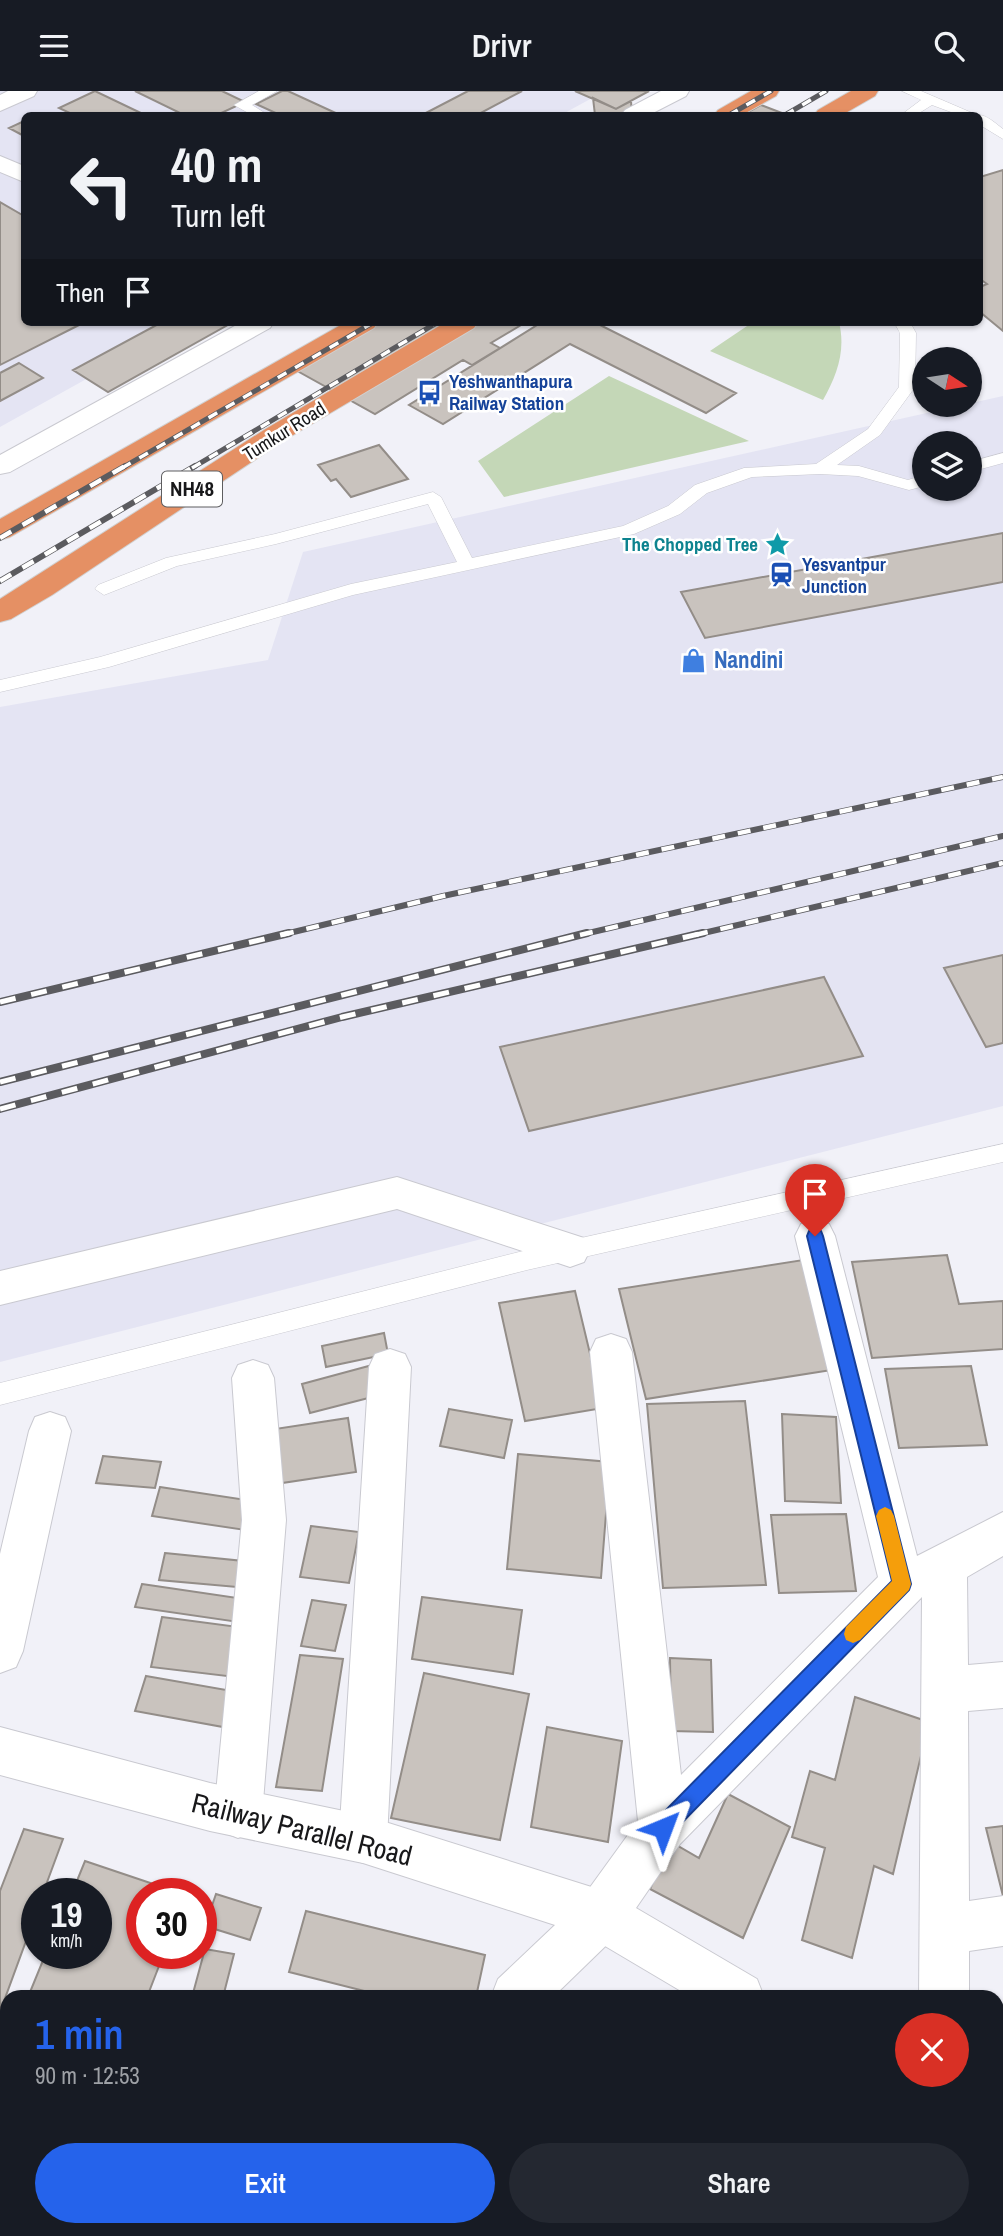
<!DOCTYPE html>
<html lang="en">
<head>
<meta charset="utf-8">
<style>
  :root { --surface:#171b24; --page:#242831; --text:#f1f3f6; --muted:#9ea1a6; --accent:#2563eb }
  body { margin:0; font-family:"Archivo Narrow",sans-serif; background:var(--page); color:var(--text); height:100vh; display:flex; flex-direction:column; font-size:26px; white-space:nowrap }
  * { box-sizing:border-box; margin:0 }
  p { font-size:23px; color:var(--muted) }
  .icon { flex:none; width:38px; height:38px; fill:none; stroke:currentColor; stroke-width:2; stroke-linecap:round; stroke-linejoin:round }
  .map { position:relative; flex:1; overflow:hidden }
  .details { position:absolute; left:0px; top:1899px; width:1004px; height:247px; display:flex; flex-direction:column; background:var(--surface); border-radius:21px 21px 0 0; box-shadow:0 2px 5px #0004 }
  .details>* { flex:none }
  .hud { position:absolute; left:21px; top:21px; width:962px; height:214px; border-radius:10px; box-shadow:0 2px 5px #0004; background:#171b24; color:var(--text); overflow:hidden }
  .needle { width:46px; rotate:102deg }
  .controls { position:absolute; left:912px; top:256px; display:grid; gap:14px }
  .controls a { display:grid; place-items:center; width:70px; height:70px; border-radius:50%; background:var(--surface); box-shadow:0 2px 5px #0004; font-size:35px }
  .speed { position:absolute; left:21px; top:1787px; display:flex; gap:14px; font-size:35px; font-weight:700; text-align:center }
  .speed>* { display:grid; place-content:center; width:91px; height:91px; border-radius:50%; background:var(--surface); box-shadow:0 2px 5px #0004; line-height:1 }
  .speed small { font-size:18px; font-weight:400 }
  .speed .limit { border:10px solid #d22; background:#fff; color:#111 }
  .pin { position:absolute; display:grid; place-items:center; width:60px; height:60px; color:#fff; margin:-72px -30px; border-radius:50% 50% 50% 0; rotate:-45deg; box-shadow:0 0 7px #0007 }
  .pin .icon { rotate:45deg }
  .me { position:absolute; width:77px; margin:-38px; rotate:44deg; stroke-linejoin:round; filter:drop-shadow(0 0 5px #0008) }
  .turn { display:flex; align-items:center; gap:24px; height:147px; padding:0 35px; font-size:32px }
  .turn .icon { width:91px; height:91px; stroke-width:2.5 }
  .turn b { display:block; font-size:49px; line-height:60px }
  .then { display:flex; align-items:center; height:66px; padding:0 35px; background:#0003; gap:14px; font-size:26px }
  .round { display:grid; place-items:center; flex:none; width:74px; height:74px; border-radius:37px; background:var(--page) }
  .summary { display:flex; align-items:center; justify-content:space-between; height:119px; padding:0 35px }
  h1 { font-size:42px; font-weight:600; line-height:52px; color:var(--accent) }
  .cta { display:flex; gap:14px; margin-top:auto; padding:14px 35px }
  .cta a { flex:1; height:80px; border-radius:42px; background:var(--accent); color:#fff; font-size:28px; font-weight:600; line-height:80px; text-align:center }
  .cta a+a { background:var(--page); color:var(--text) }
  header { display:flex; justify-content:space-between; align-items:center; height:91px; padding:0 35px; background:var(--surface); font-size:32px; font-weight:600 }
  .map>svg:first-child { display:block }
</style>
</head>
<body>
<header><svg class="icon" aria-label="menu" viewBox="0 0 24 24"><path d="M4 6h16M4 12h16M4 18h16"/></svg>Drivr<svg class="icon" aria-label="search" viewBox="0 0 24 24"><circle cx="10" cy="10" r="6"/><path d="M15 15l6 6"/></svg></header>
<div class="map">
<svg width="1003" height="2145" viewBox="0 0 1003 2145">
  <rect width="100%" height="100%" fill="#f1f1f8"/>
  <path fill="#e4e4f3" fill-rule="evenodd" d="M0,0h605l-44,24h-537v207h165l-189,105z
    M1003,305v710l-1003,256v-655l268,-47 35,-108zM924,352h46v45h-46z"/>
  <path fill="#c4d7b7" d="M753,231h86c7,29 -2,53 -16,78l-113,-49z
    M609,285l140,65 -245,56 -26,-36z"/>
  <path fill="#c9c3be" stroke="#938d88" stroke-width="2" d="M95,0l50,24h-71l-15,-7z
    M135,0h87l23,11 -28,13h-33z
    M282,0h6l52,24h-60l-24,-11z
    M468,0h54l-45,24h-55z
    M575,0h74l-33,18z
    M593,7l23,11 15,-8 1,14h-37z
    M761,14l26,10h-44z
    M24,30v15l-15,-8z
    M1003,79v161l-23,-19v-25l7,-3 -7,-5v-102z
    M0,111l24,14v106h61l-85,43z
    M162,231h71l-125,70 -35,-22z
    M370,231h156l-35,21 9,5 -28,17 -9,-5 -88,54 -83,-46z
    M542,231h62l-4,3 136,68 -30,20 -136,-69 -127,80 -34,-19z
    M19,272l24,15 -43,23v-28z
    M379,354l29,34 -57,18 -15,-18 -5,2 -13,-16z
    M1003,442v49l-298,56 -24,-46z
    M1003,864v88l-17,4 -42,-79z
    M824,886l39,79 -334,75 -29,-84z
    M947,1164l12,49 44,-3v48l-131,9 -20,-96z
    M803,1169l35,109 -192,30 -27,-110z
    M575,1200l28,117 -78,13 -26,-118z
    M384,1242l4,21 -62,13 -4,-21z
    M376,1273l8,30 -74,19 -8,-29z
    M971,1275l16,79 -88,3 -14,-79z
    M745,1310l21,184 -103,3 -16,-184z
    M449,1318l63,11 -8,38 -64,-12z
    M782,1323l54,3 5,86 -56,-2z
    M348,1327l8,54 -74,11 -7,-54z
    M518,1363l92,8 -9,116 -94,-9z
    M103,1365l58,6 -6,26 -59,-5z
    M160,1396l93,14 -8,29 -93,-14z
    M846,1423l10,77 -77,2 -8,-78z
    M311,1435l48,6 -10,51 -49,-6z
    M165,1462l88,9 -5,26 -89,-8z
    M142,1493l109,16 -6,23 -110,-16z
    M422,1506l100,13 -9,64 -101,-15z
    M312,1509l34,5 -11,46 -34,-5z
    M162,1526l84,11 -11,49 -84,-10z
    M300,1564l43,4 -21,132 -46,-4z
    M670,1567l41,2 2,72 -42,-1z
    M424,1582l105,21 -29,146 -109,-22z
    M146,1585l86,15 -9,36 -88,-16z
    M855,1606l74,25 -36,152 -19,-8 -22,92 -50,-18 23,-92 -33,-11 18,-66 25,9z
    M547,1636l75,14 -14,101 -77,-15z
    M728,1703l62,33 -47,111 -93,-49 21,-47 28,16z
    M1003,1735v70l-17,-68z
    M24,1738l39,10 -20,54h-6v18l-37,101v-121z
    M85,1770l95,32h-38v60h22l-17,44h-119l18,-44h50v-60h-24z
    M216,1803l45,14 -11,32 -45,-14z
    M306,1820l179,44 -9,42h-88l-99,-25z
    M205,1858l29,5 -11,43h-31z
    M7,1954v132l-7,-3v-113z
    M998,1960l5,1v42l-5,-1z
    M998,2070l5,2v73h-36l1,-7h30z
    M150,2138h38l-11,7z
    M706,2138h162l-1,7h-143z"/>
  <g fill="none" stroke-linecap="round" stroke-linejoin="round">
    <defs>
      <path id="lane" d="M259,0h18l-25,14 16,10h-16l-18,-10z
        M902,0h19l56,24h-18l-27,-10 -16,10h-15l20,-15z
        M978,24c9,0 17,8 25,14v10l-23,-14v-10z
        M894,231h16l6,11 -1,54 -35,48 -43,30 22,1 49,14 16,-5v11l-15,4 -51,-14 -38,-2 -68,3 -45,16 -27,21 -46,20 -281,61 -244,72 -109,25v-12l100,-23 251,-73 106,-22 -29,-58 -152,40 -99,22 -73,29 -9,-6 3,-4 68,-27 109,-24 158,-42 8,5 31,61 151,-32 45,-20 27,-21 49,-17 72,-4 52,-35 31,-42 1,-54z
        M1003,362v10l-33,9v-10z
        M1003,1053v18l-476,108 -527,135v-22l527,-133z"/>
      <path id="street" d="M0,65l24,10v16l-24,-10z
        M397,1086l187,61 6,12 -6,12 -14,5 -173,-58 -397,96v-34z
        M815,1128l14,5 6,12 82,320 86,-44v44l-36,21 1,88 35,-3v46l-35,3 1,190 34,-5v50l-34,5v46h-50l3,-400 -242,247 -44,64 121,71 7,18h-73l-108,-64 -7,-18 7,-18 55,-76 -48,-469 6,-13 15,-5 15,5 6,13 49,423 197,-198 -83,-341 6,-12z
        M390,1258l15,5 6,13 -24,472 -7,17 -17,7 -17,-7 -7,-17 30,-472 6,-13z
        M253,1269l15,5 6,13 12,142 -24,294 -7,17 -17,7 -17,-7 -7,-17 28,-294 -10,-142 6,-13z
        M50,1321l15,5 6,14 -48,220 -7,16 -16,6v-119l29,-123 6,-14z
        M1003,1997v52l-5,1v-52z
        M910,2138h54v7h-54z"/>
      <path id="secondary" d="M8,0h29l-3,5 -34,15v-16z
        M661,0h28l-3,5 -37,19h-28l4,-5z
        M242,231h32l-4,6 -260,144 -10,2v-19z
        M0,1636l210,56 153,32 238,75 18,7 7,18 -7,18 -66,64h-62l7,-18 57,-54 -192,-62 -153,-32 -210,-56z
        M209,2138h61l-3,7h-61z"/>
      <path id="highway" d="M751,0h28l-3,5 -34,19h-28l4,-5z
        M851,0h27l-3,5 -33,19h-28l4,-5z
        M346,231h32l-4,6 -364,209 -10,3v-21z
        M446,231h32l-4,6 -191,113 -231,154 -41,24 -11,3v-23l264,-169z"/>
    </defs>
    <use href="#lane" stroke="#c9c9d0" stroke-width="1"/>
    <use href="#street" stroke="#c9c9d0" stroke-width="2"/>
    <use href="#secondary" stroke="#c9c9d0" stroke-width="2"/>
    <use href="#highway" stroke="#d1d1d1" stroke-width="2"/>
    <use href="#lane" fill="#fff" fill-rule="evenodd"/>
    <use href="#street" fill="#fff" fill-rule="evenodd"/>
    <use href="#secondary" fill="#fff" fill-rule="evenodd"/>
    <use href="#highway" fill="#e59064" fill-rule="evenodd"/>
    <defs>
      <path id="rail-far2" d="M729,24l42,-24
        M785,24l41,-24
        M122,377l252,-146
        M192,377l246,-146"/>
      <path id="rail-far1" d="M0,447l125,-72
        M0,490l195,-115
        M281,844l162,-39 560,-119
        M580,844l423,-99
        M695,844l308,-72"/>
      <path id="rail" d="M0,911l289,-69
        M0,991l587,-149
        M0,1018l342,-92 361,-84"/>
    </defs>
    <use href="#rail-far2" stroke="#5b5b5f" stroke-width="5"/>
    <use href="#rail-far1" stroke="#5b5b5f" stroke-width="6"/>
    <use href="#rail" stroke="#5b5b5f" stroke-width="8"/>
    <use href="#rail-far2" stroke="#fff" stroke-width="3.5" stroke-dasharray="10" stroke-linecap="butt"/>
    <use href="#rail-far1" stroke="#fff" stroke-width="4.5" stroke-dasharray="13" stroke-linecap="butt"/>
    <use href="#rail" stroke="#fff" stroke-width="5" stroke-dasharray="16" stroke-linecap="butt"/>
  </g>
  <path fill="#2563eb" stroke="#184099" stroke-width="2" d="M815,1138l6,2 2,5 88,348 -2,6 -239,245 -7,3 -7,-3 -3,-7 3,-8 236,-239 -85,-345 2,-5z"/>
  <path fill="#f59e0b" d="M885,1416l6,3 3,6 17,68 -2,6 -49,50 -7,3 -7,-3 -2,-6 2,-7 46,-46 -16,-65 3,-6z"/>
  <defs>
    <symbol id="bus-bare" viewBox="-9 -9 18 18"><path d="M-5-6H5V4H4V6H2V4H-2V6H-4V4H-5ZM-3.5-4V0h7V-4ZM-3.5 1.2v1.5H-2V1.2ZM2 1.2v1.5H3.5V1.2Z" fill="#1a4fb4" stroke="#fff" stroke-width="2.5" paint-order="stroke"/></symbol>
    <symbol id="sight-bare" viewBox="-9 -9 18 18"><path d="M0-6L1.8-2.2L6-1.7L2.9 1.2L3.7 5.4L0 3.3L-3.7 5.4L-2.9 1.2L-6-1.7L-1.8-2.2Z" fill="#0f9aa8" stroke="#fff" stroke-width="2.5" paint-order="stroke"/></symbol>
    <symbol id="station-bare" viewBox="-9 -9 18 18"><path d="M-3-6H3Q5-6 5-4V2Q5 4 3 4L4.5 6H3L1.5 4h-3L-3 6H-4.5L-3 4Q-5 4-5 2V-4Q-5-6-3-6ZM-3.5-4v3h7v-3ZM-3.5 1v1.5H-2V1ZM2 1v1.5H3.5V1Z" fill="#1a4fb4" stroke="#fff" stroke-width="2.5" paint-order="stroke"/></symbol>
    <symbol id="shop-bare" viewBox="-9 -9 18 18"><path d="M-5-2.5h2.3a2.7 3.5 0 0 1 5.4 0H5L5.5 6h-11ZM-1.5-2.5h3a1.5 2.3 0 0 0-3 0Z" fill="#3f7fe0" stroke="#fff" stroke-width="2.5" paint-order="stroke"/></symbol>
  </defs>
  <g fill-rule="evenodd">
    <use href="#bus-bare" x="412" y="284" width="35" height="35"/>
    <use href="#sight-bare" x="760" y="436" width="35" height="35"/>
    <use href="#station-bare" x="764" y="466" width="35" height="35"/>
    <use href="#shop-bare" x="676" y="552" width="35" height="35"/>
  </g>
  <g text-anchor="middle" stroke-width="5" stroke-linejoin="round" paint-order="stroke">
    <g font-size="19" font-weight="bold" fill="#164399" stroke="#fff" text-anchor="start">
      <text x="449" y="297">Yeshwanthapura<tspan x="449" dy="22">Railway Station</tspan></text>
      <text x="802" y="480">Yesvantpur<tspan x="802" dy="22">Junction</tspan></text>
    </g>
    <g font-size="19" fill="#18181a" stroke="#fff">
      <text transform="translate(284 340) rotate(-32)" y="7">Tumkur Road</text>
    </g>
    <g font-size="19" font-weight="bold" fill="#0d838f" stroke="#fff" text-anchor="end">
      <text x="758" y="460">The Chopped Tree</text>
    </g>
    <rect fill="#fff" stroke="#5d5d5f" stroke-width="2" x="162" y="380.5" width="60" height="35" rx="5"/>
    <g font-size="21" font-weight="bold" fill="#18181a">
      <text x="192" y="405">NH48</text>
    </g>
    <g font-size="23" font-weight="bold" fill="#366cbe" stroke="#fff" text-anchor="start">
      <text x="714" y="577">Nandini</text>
    </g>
    <g font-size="28" fill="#18181a" stroke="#fff">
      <text transform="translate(302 1738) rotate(14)" y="10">Railway Parallel Road</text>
    </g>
  </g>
</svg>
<div class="controls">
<a><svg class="needle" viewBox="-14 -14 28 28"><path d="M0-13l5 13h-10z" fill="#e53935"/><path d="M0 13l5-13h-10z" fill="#9ea1a6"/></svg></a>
<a><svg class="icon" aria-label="layers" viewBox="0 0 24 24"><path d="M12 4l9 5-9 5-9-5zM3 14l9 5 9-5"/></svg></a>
</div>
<div class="speed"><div>19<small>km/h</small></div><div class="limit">30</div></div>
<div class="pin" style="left:815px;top:1145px;background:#d93025"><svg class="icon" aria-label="arrive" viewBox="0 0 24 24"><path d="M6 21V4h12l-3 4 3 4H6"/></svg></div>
<svg class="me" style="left:663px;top:1737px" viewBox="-20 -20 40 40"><path d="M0-17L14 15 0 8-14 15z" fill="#2563eb" stroke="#fff" stroke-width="4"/></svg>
<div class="hud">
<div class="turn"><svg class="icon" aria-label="left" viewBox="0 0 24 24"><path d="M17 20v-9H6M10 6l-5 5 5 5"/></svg><div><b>40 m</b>Turn left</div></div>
<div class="then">Then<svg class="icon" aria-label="arrive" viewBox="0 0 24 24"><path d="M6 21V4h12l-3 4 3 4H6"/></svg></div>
</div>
<section class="details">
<div class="summary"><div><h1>1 min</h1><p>90 m · 12:53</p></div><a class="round" style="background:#d93025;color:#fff"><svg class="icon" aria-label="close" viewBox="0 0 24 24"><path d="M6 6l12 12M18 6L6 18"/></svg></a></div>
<div class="cta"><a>Exit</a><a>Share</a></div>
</section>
</div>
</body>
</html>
